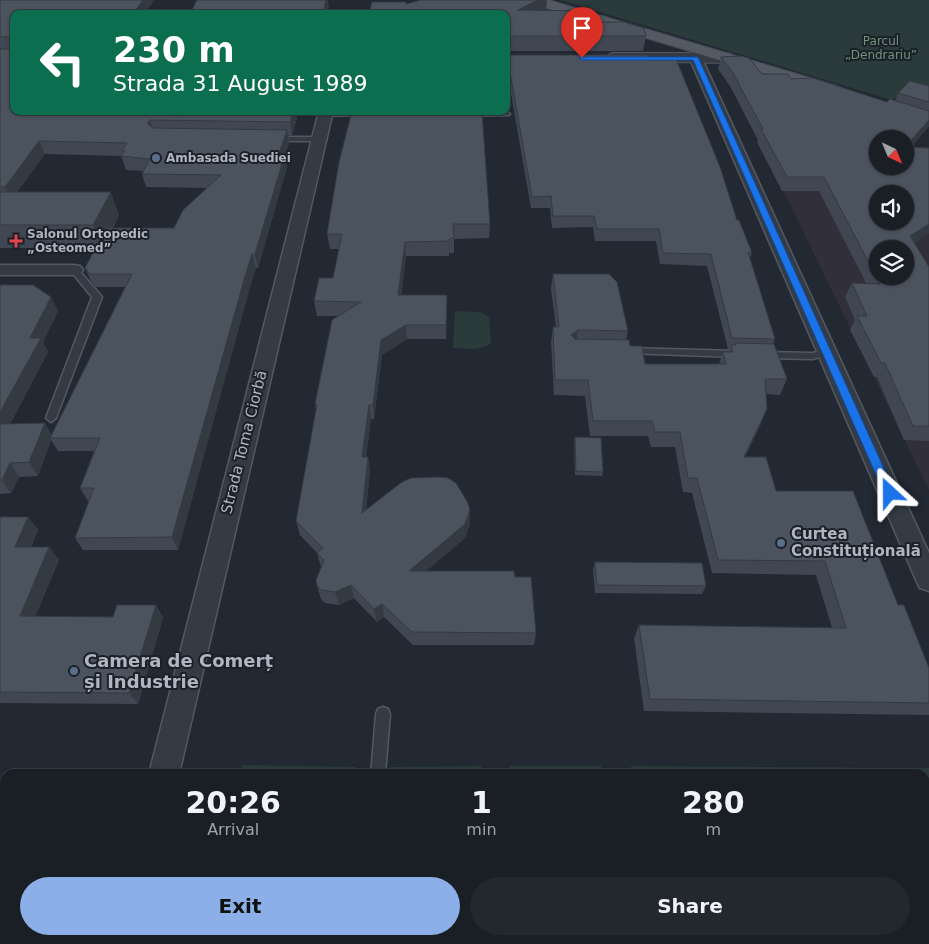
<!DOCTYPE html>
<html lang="en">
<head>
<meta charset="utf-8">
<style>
  :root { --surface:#1a1f26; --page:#23272e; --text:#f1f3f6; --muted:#9fa2a7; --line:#383d43; --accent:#8cafe9 }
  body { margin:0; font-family:"DejaVu Sans",sans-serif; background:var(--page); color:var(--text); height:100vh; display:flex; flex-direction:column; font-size:19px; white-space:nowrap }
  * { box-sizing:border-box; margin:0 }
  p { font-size:16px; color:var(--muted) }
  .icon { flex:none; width:28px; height:28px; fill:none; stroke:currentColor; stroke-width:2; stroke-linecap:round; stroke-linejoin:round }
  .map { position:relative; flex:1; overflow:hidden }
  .panel { position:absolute; left:0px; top:769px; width:930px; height:176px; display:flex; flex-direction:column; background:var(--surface); border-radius:15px 15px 0 0; box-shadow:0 1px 4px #0004,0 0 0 1px var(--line) }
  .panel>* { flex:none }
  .top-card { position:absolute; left:10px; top:10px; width:500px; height:105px; border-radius:10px; box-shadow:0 1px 4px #0004,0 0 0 1px var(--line); background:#0b6e4f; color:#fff; overflow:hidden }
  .needle { width:32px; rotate:136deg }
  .fabs { position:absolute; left:869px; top:130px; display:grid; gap:10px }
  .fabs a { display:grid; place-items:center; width:45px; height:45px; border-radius:50%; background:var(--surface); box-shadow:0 1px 4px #0004,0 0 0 1px var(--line); font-size:25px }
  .pin { position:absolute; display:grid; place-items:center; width:42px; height:42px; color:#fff; margin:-51px -21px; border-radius:50% 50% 50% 0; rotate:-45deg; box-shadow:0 0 5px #0007 }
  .pin .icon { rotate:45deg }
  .me { position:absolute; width:55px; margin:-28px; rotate:336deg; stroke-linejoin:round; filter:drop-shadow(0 0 4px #0008) }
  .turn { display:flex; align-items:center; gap:18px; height:105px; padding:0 20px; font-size:22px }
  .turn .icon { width:65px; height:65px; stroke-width:2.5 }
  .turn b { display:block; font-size:35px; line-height:42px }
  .eta { display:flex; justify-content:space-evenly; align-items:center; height:85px; text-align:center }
  .eta b { font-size:30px; font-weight:700; line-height:35px }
  .action { display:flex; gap:10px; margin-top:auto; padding:10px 20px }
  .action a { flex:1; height:58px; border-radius:30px; background:var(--accent); color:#111; font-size:20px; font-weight:700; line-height:58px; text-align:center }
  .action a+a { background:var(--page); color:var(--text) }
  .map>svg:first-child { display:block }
</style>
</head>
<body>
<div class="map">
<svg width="929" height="944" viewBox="0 0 929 944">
  <rect width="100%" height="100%" fill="#222933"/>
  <path fill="#312f39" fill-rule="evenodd" d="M929,185v305l-147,-302zM878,194h27v27h-27zM878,249h27v27h-27z"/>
  <path fill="#2b3b3b" d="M560,0h369v87l-15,-4 -22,17z
    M455,311l25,1 9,5 2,25c-9,10 -26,6 -38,6z
    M242,765l114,2 -1,7h-114z
    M482,766l1,8h-93v-7z
    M509,766h92l1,8h-93z
    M631,766l298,2v33h-4v-27h-293z"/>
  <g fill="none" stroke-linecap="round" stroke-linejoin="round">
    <defs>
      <path id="service" d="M506,84l3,3 -3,2z
        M506,110l4,4 -1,1 -42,1 -3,-2 3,-2h33z
        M366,112l2,1v2l-43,1 -3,-2 3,-2z
        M270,137h49l4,2 -4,2h-49z
        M74,267l3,1 25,29 -46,121 -5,4 -5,-4 46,-121 -22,-27z
        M629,348l107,3 5,3 -5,3 -110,-4 -2,-2z
        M827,349l5,3 -2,2 -17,5 -49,-1 -5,-3 5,-3 49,1z
        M383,707l5,2 2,5 -5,60h-14l5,-60 2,-5z"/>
      <path id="minor" d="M696,55l6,4 227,494v38l-9,-3 -4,-8 -226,-521z
        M319,111h14l-154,663h-30z
        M0,265h74l6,1 3,4 -3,4 -6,1h-74z
        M107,940h34l-1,4h-34z"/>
      <path id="tertiary" d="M613,53h115l5,2 3,3 -3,3 -5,2 -120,-2 -3,-3 3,-3z"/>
      <path id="primary" d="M527,0h22l289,86 2,3 -2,3h-12l-297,-89z
        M0,830h5v38h-5z
        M925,838h4v38h-4z"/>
    </defs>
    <use href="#service" stroke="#525962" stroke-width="3"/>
    <use href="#minor" stroke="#525962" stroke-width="3"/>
    <use href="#tertiary" stroke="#525962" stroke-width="2"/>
    <use href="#primary" stroke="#3e444e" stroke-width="2"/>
    <use href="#service" fill="#353b44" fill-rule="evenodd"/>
    <use href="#minor" fill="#353b44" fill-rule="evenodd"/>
    <use href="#tertiary" fill="#353b44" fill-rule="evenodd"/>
    <use href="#primary" fill="#535a64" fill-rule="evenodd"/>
  </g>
  <path fill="#404752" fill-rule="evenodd" d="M0,0h154l-10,14h-130l285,97 -7,24h-4l1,8 -4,13 2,11 -29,101h-2l-6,19 -72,263h-95l-8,-12 14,-37h-1l-8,-13 14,-37h-36l-7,-11 -13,36 -19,1 -8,16 -11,1v-209l58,26 -15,31 5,10 -38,72 42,11 73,-148h-29l-5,-6 -6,-13 11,-20h-96v-199h10h-10zM45,154l77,2h-1l5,14 17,1 -1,3 4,13 61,1 -33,40h-61l6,-13 -102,-23z
    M406,4l140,6 49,12 51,14 -3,15h-137v-37z
    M507,55l142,4 88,161 15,33 -2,5 25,81 -2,5 14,35 -7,16 -14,-1 -5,30 -16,33 31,34 122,114 31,63v47l-285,-4 -10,-73 5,-13 193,3 -16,-53 -104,-2 -20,-80 -9,-1 -8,-45h-24l-3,-11h-58l-5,-40 -31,-1 -3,-53 2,-15h3l-5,-38 2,-15 75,57 -2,9 19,24h74l4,-12h6l1,-3h-2l-21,-83 -47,-2 -4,-23h-61l-2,-14 -41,1 -2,-20h-19l-25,-143z
    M721,57l41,17 29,5 96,23 8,-1 3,-8 31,-7v40l-18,21 18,1v85l-15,10 15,24v174l-25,-1 -27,-63h-3l-24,-47 5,-10 -10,-23 7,-14h14l-47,-92h-37l-25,-49 1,-2 -28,-54 -12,-17z
    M352,111h59v1l79,112 -1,14 -35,1v14h-5v3h-43l-5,39h46l-1,44h-39l-25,16 -8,64h-3l-5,38h2l2,14 -4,39 104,14 -5,14 -39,33 89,6 21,56 -2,12h-121l-29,-28 -7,5 -23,-24 -15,7 -14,-2 -4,-4 -4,-13 4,-19 -4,-14 -17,-18 -4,-14 20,-111 -1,-6 23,-88h-21l-3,-15 19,-23 6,-29h-9l-3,-15z
    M575,437l28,35 -1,4 -27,-1 -1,-33z
    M0,517h28l10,13 -7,17h18l10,13 -24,57h78l43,-12 7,13 -25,86 -138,-1z
    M595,562l111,24 -4,8 -107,-1 -2,-23z"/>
  <path fill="#343a42" d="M143,0h11l-10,14h-11z
    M326,0h2l1,6 -2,8h-4z
    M538,0h9l-1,10h-28z
    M293,111h6l-7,24 -2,-13z
    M150,120l4,13 -7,-10z
    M929,120v6l-24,28v-6z
    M287,130l2,13 -4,13 2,11 -29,101 -3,-14 24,-100z
    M39,141l6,13 -34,46 -6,-13z
    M111,192l8,23 -16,33 -10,-23z
    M929,224v9l-25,16 6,-13z
    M405,242l1,14 -6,54 -2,-15z
    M252,254l4,14 -6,19 -72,263 -6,-13 74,-264z
    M447,295v15l-1,29v-14z
    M51,297l7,14 -15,31 5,10 -45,86 -3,-4v-22l30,-74z
    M406,325l1,14 -25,16 -8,64 -1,-14 8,-65z
    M578,330l-2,15 -5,-10z
    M369,405l2,14 -7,52 -2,-14z
    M767,409l-6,15 -24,47 7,-14z
    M45,423l8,14 -3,1 1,2 -13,36 -9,-14z
    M368,457l2,14 -6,56 -2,-14z
    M10,463l9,14 -8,16 -9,-13z
    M470,510v14l-5,14 -55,47 -1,-14z
    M28,517l10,13 -13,30 -10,-13z
    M49,547l10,13 -29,69 -10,-13z
    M351,585l3,13 -15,7 -4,-13z
    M382,604l2,13 -7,5 -3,-13z
    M156,605l7,13 -25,86 -9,-11z"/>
  <path fill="#4b535f" stroke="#343a42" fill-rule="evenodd" d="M0,0h143l-10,14h-119v97h279l-3,11 -140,-2 -3,3 6,5 134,2 -8,24h6l-30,100h-3l-6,19 -74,264 -97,1 19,-50h-14l20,-50h-50l82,-164h-42l-5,-6 21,-40h68l9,-18 38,-35 -79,-1 8,-15 -29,-3 4,-5h-3l5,-8 -88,-2 -34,46h-5v-138h10v-12h-10z
    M197,0h129l-3,14h-133z
    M421,0h117l-20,10 75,1 2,11h29l20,6 2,8h-140v-22h-137l3,-12h34v2z
    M507,55h141l1,4h27l44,108 17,53h2l13,33 -4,-1 27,87 -43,-1 -21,-84 -48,-1 -4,-24h-62l-3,-13h-41l-2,-20 -19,1z
    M741,56l8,2 13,16h26l3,5 22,-1 74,24 3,-3 39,12v9l-24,27 24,1v76l-19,12 19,31v159h-16l-28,-63h-4l-24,-47h10l-15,-33 28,1 -56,-107h-37l-26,-48h2l-30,-56 -12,-16zM878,139h27v27h-27zM878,194h27v27h-27zM878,249h27v27h-27z
    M910,81l19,5v16l-31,-9z
    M352,111h58v1l72,1 8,111h-37l1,14 -5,1v2l-44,1 -7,53h49l-1,30h-40l-25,15 -8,65h-4l-7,52h6l-6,56 40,-31 9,-4 28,-1 9,1 8,5 12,20 2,7 -5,14 -56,47h105l1,6h16l5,56 -124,-1 -30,-28 -8,5 -23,-24 -16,7 -14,-2 -4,-4 -1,-6 8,-20 -7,-7 6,-5 -27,-27 21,-117h-2l17,-84 29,-18 -47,-1 5,-23h14l9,-44h-15l12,-72z
    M0,192h111l-18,33h-93z
    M553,274h56l8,8 11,49 -50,-1 -7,5 4,4 54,1 1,6h12l3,18h81l-3,-12h10l-2,-7h5l-1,-2 39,1 13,35h-22l2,30 -23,48h22l10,34h77l45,114h6l25,63v35l-279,-4 -11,-74 207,3 -21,-67 -107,-1 -21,-82h-9l-8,-46h-25l-3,-11h-59l-5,-41h-33l-2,-53h6z
    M0,285h33l18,12 -21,41h11l-41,74z
    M45,423l-16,39 -19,1 -8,17h-2v-56z
    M575,437l26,1 2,34 -27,-1z
    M0,517h28l-13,30h34l-29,69 93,1 4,-12h39l-27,88 -129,-1z
    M595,562l107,1 4,23 -109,-1z"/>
  <path fill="#1a73e8" stroke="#114b97" d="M580,57h118l197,436 -1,3 -4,1 -6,-4 -191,-433h-111l-3,-2z"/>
  <g fill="#5c6f8a" stroke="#1b2029" stroke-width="2">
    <circle cx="156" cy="158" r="5"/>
    <circle cx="781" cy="543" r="5"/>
    <circle cx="74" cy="671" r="5"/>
  </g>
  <path fill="#e0444e" stroke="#1b2029" stroke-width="2" d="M13.5 233.5h5v5h5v5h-5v5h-5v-5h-5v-5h5z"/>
  <g text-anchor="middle" stroke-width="4" stroke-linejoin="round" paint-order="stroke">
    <g font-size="12" fill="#71947a" stroke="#1b2029">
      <text x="881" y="45">Parcul<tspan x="881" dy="14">„Dendrariu”</tspan></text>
    </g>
    <g font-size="12" font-weight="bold" fill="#afb6c1" stroke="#1b2029" text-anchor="start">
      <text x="166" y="162">Ambasada Suediei</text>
      <text x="27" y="238">Salonul Ortopedic<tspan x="27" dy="14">„Osteomed”</tspan></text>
    </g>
    <g font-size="15" fill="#afb6c1" stroke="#1b2029">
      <text transform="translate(244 442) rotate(-76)" y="5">Strada Toma Ciorbă</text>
    </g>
    <g font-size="15" font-weight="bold" fill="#afb6c1" stroke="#1b2029" text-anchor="start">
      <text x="791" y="539">Curtea<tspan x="791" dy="17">Constituțională</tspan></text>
    </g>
    <g font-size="18" font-weight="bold" fill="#afb6c1" stroke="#1b2029" text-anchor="start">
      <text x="84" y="667">Camera de Comerț<tspan x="84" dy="21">și Industrie</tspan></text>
    </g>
  </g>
</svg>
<div class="fabs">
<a><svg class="needle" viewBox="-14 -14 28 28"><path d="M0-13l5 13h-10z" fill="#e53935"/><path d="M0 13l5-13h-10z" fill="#9fa2a7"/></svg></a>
<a><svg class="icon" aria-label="sound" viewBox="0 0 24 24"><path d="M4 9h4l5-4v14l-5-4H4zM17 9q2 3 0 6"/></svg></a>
<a><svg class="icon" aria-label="layers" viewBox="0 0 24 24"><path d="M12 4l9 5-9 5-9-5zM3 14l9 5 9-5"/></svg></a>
</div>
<div class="pin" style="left:582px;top:58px;background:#d93025"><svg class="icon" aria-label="arrive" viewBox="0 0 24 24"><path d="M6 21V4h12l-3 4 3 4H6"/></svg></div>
<svg class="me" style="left:890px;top:493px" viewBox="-20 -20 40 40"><path d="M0-17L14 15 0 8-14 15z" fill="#1a73e8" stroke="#fff" stroke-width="4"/></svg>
<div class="top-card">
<div class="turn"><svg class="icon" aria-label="left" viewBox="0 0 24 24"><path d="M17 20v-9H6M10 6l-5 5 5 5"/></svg><div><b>230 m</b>Strada 31 August 1989</div></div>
</div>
<section class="panel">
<div class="eta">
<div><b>20:26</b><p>Arrival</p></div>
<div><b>1</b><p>min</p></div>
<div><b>280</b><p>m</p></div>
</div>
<div class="action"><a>Exit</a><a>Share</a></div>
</section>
</div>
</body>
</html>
